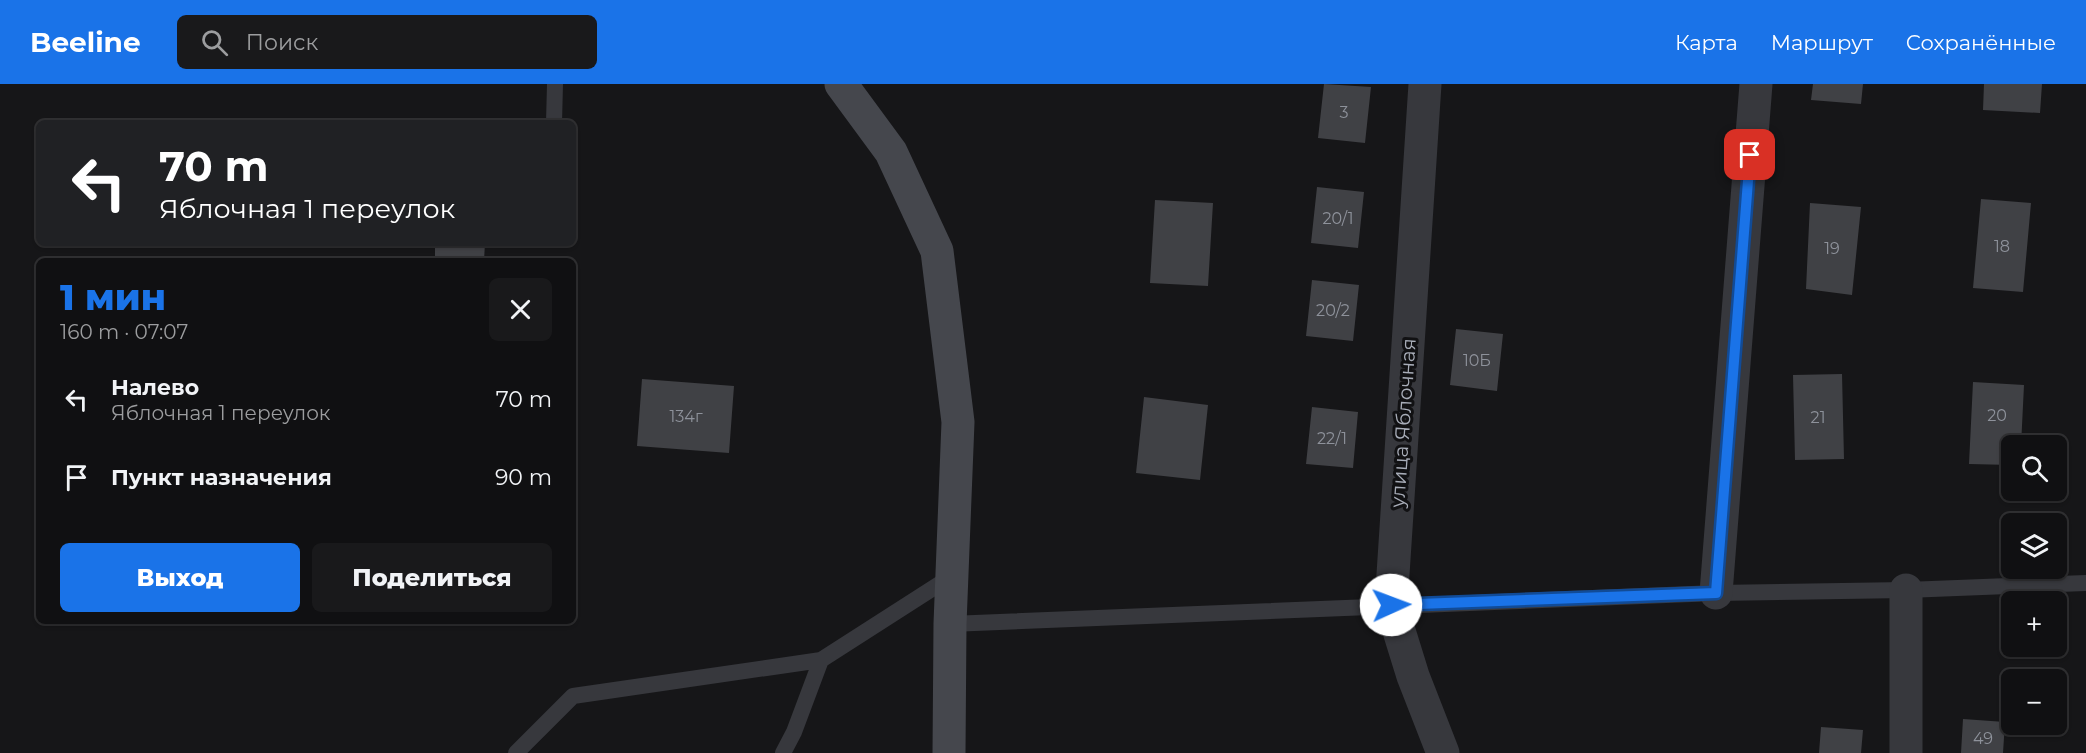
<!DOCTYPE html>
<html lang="ru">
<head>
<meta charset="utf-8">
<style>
  :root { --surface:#101012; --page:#19191b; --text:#f1f3f6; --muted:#9c9d9f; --line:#303032; --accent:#1a73e8 }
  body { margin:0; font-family:Montserrat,sans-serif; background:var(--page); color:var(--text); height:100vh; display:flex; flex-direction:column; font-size:22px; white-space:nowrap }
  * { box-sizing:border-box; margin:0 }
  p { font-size:20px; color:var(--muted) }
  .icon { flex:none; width:33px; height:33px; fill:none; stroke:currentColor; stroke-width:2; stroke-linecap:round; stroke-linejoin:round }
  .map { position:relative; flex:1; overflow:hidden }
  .drawer { position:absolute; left:36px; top:174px; width:540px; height:366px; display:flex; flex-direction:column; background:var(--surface); border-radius:9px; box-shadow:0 2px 4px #0004,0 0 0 2px var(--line) }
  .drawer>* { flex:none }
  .guide { position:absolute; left:36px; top:36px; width:540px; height:126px; border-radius:9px; box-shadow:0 2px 4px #0004,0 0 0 2px var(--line); background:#202124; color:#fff; overflow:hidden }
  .tools { position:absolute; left:2001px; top:351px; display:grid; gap:12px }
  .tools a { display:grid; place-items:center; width:66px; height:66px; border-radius:9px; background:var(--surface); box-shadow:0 2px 4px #0004,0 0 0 2px var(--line); font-size:30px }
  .pin { position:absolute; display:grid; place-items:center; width:51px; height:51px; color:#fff; margin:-26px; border-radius:12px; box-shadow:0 3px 9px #0006 }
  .me { position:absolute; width:66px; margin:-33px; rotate:88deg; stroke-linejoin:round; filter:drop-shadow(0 0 4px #0008) }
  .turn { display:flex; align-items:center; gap:21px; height:126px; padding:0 24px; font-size:27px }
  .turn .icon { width:78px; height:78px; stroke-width:2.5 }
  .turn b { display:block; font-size:42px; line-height:51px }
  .round { display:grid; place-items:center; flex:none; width:63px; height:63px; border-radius:9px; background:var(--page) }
  .head { display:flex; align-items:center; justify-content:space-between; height:102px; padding:0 24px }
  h1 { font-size:36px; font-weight:800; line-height:45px; color:var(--accent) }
  .cta { display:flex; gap:12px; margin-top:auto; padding:12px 24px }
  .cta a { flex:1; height:69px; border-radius:9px; background:var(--accent); color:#fff; font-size:24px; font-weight:800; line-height:69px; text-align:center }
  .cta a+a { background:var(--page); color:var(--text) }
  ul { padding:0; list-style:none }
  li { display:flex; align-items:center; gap:18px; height:78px; padding:0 24px }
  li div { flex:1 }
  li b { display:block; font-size:22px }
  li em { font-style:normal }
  header { display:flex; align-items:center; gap:36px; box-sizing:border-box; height:84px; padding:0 30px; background:var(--accent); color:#fff }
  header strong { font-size:28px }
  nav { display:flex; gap:33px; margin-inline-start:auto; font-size:21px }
  .search { width:420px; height:54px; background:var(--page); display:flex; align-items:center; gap:15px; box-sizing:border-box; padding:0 21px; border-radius:9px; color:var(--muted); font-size:22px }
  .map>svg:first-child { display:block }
</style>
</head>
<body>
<header>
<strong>Beeline</strong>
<div class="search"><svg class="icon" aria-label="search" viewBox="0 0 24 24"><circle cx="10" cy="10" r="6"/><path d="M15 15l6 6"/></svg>Поиск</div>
<nav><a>Карта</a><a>Маршрут</a><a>Сохранённые</a></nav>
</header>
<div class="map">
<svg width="2086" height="669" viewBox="0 0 2086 669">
  <rect width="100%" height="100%" fill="#161618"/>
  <path fill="#404145" d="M1324,0l47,3 -6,56 -47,-5z
    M1813,0h50l-2,20 -50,-4z
    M1984,0h58l-2,29 -57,-3z
    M1317,103l47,5 -6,56 -47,-5z
    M1981,115l50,4 -8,89 -50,-4z
    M1155,116l58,3 -5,83 -58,-3z
    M1810,119l51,4 -9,88 -46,-6z
    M435,159h50l-1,18h-49z
    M1312,196l47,5 -6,56 -47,-5z
    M1456,245l47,5 -6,57 -47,-6z
    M1842,290l2,85 -49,1 -2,-85z
    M642,295l92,7 -5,67 -92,-7z
    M1973,298l51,3 -3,61h-9v19l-43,-1z
    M1144,313l64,8 -8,75 -64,-7z
    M1312,323l46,5 -5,56 -47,-4z
    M1963,635l42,3 -2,31h-42z
    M1821,643l42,3 -2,23h-42z"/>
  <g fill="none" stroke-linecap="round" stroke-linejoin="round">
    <path stroke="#37383d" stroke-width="16" d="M554,39l1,-39
      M950,540l766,-31 190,-3 180,-7
      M516,669l57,-57 248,-36
      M783,669l11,-21 27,-72 131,-84"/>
    <path stroke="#37383d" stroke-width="33" d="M1425,0l-34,521 22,71 30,77
      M1716,509l40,-509
      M1906,669v-163"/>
    <path stroke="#45474d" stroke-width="33" d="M841,0l50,68 46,99 21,171 -8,202 -1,129"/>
  </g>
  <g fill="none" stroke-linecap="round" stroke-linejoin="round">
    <defs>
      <path id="route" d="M1391,521l325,-12 34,-438"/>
    </defs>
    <use href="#route" stroke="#114b97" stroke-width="15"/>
    <use href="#route" stroke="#1a73e8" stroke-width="10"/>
  </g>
  <g text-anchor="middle" stroke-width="6" stroke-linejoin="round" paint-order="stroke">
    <g font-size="16" fill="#8e929b">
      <text x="1344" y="34">3</text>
      <text x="1338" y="140">20/1</text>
      <text x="2002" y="168">18</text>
      <text x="1832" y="170">19</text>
      <text x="1333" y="232">20/2</text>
      <text x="1477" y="282">10Б</text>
      <text x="1997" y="337">20</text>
      <text x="686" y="338">134г</text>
      <text x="1818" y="339">21</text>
      <text x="1332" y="360">22/1</text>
      <text x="1983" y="660">49</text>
    </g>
    <g font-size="20" fill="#a8adb8" stroke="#111113">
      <text transform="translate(1403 339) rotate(-86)" y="7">улица Яблочная</text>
    </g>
  </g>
</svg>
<div class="tools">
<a><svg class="icon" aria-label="search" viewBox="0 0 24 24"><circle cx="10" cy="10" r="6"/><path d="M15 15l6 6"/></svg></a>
<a><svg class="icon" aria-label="layers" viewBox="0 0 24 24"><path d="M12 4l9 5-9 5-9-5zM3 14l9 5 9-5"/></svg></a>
<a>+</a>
<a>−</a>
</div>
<div class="pin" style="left:1750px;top:71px;background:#d93025"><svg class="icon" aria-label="arrive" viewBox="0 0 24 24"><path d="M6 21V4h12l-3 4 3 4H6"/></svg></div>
<svg class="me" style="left:1391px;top:521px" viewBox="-20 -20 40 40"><circle r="19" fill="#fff"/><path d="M0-13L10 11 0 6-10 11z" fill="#1a73e8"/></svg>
<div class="guide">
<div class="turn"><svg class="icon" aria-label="left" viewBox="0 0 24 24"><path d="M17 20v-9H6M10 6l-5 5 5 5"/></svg><div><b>70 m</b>Яблочная 1 переулок</div></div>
</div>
<section class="drawer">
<div class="head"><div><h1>1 мин</h1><p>160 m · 07:07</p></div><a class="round"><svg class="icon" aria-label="close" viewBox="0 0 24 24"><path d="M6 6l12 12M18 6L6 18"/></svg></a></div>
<ul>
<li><svg class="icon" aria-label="left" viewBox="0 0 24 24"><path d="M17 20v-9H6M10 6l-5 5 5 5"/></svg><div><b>Налево</b><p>Яблочная 1 переулок</p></div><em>70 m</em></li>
<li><svg class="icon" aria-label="arrive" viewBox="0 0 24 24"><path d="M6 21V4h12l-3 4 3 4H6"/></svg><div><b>Пункт назначения</b></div><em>90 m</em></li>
</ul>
<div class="cta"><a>Выход</a><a>Поделиться</a></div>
</section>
</div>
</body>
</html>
